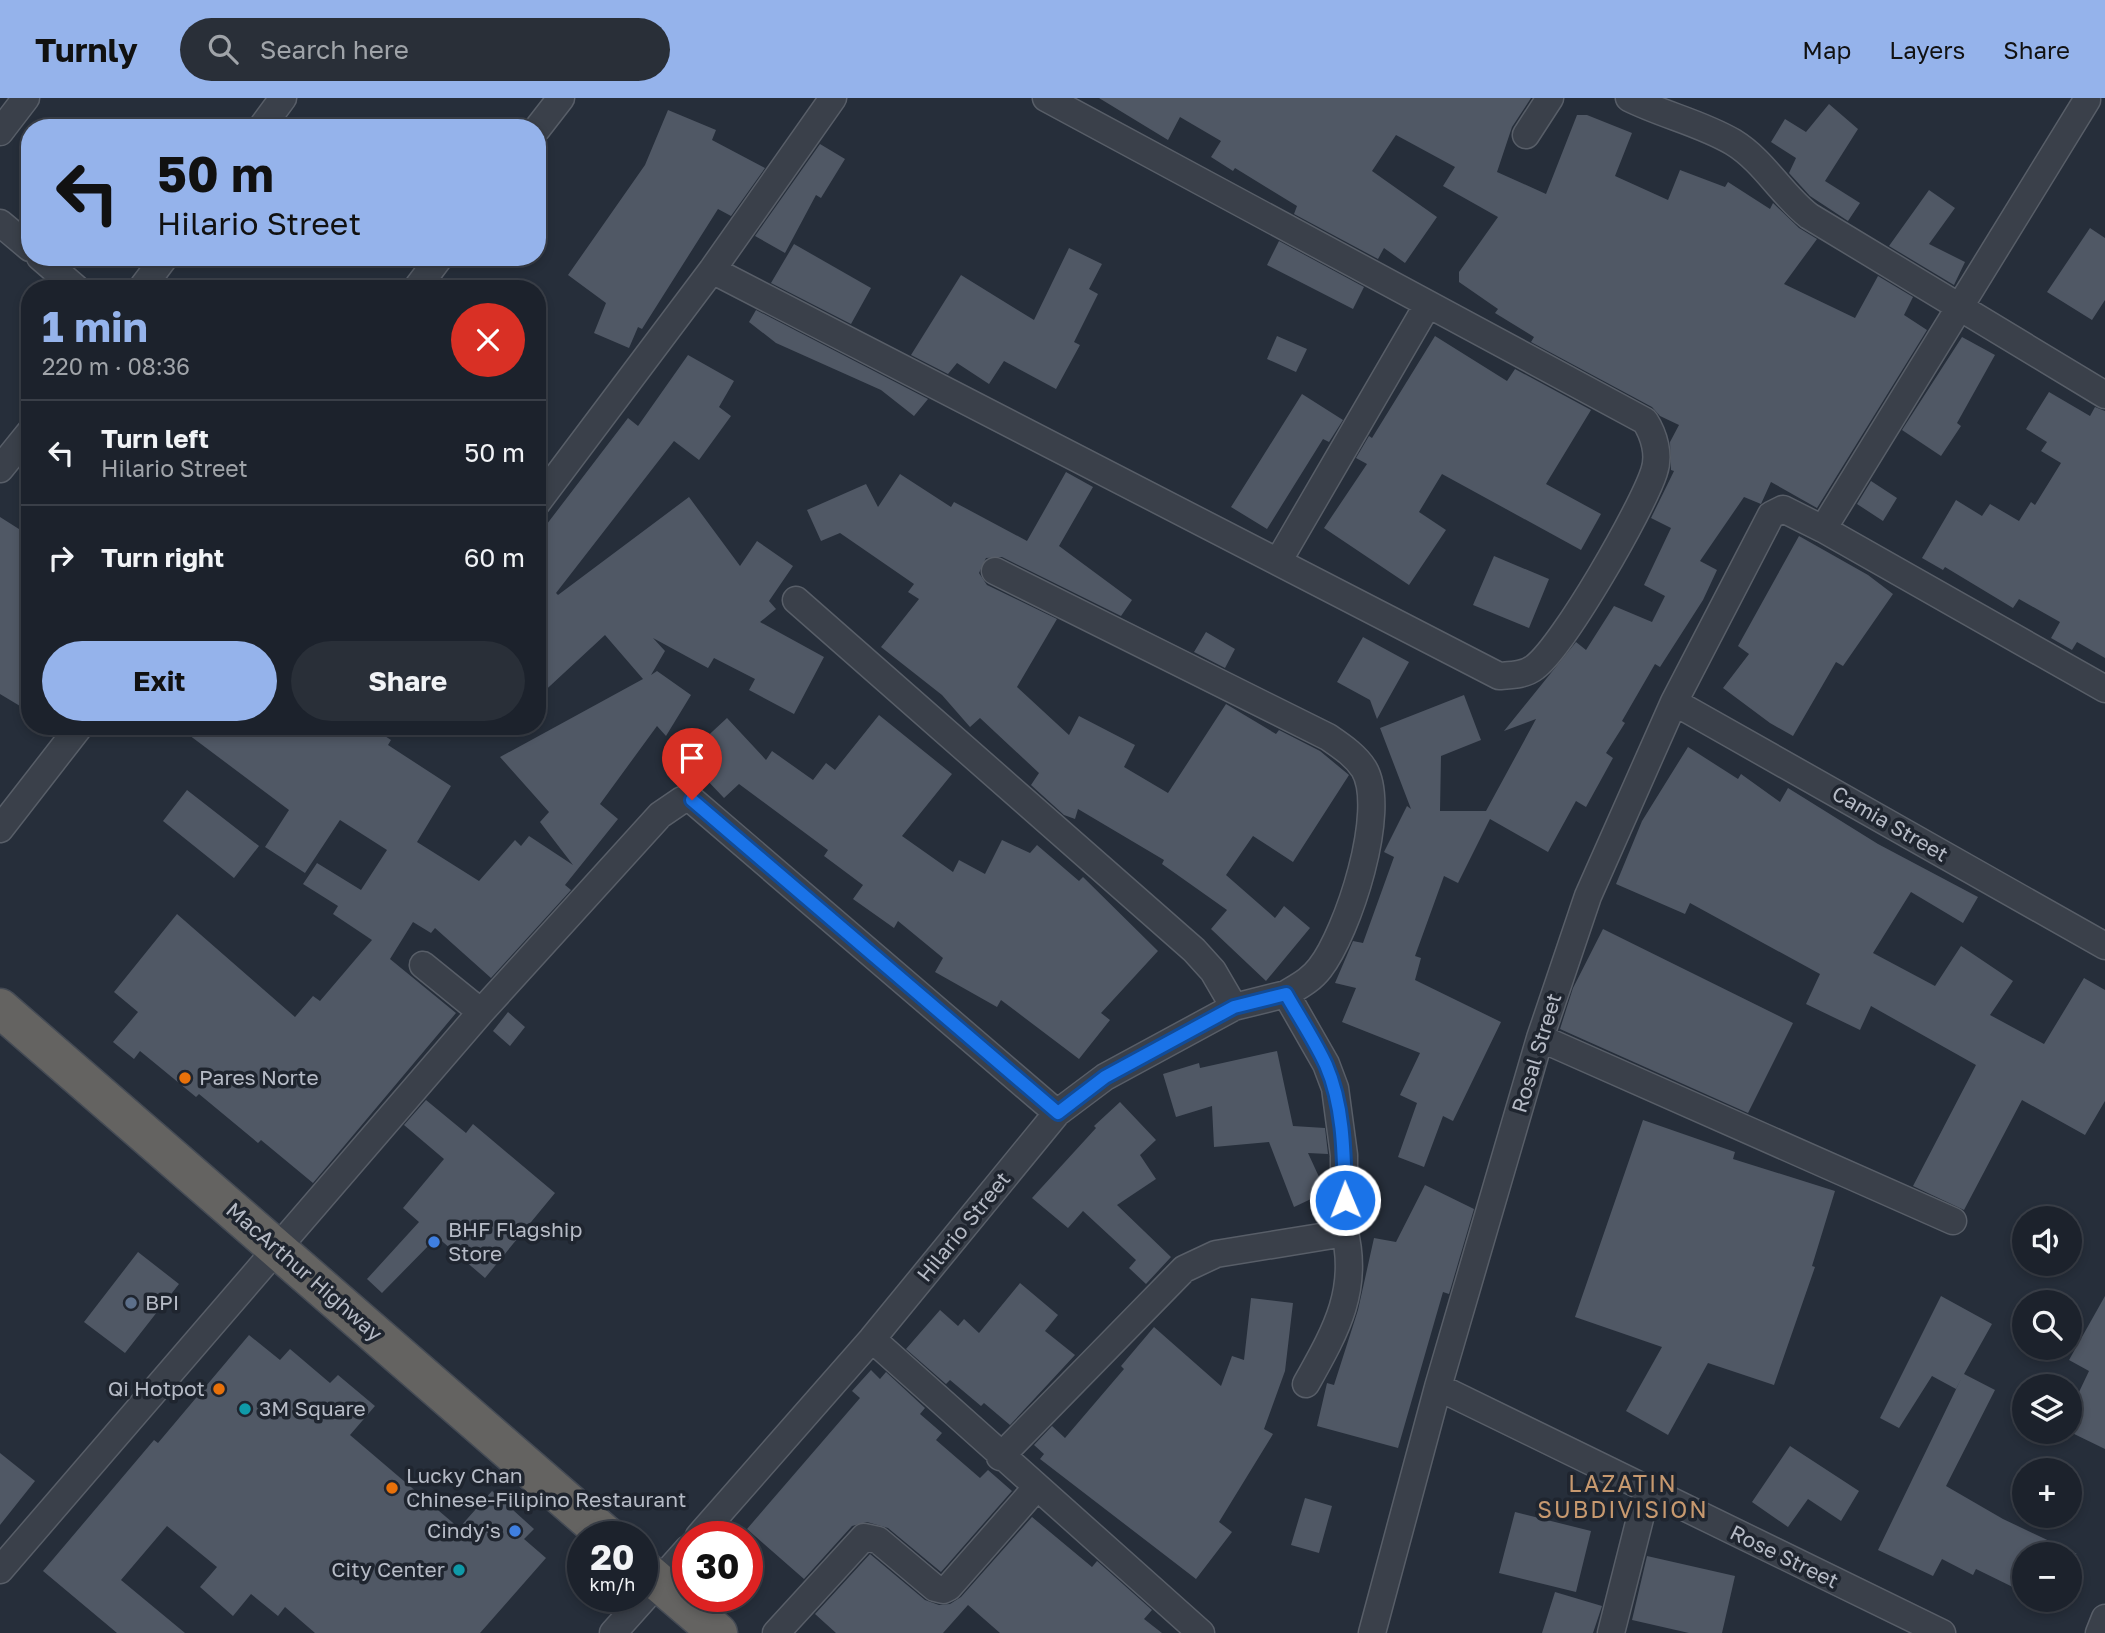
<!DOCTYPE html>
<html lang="en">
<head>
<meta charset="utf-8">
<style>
  :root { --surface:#1c222c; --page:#292f38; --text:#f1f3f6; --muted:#a0a4a9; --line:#3a3f48; --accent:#95b3eb }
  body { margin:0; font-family:"Golos Text",sans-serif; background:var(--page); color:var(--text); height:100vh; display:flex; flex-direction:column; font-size:26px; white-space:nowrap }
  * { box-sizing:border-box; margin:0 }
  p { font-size:23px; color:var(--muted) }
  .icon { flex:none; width:38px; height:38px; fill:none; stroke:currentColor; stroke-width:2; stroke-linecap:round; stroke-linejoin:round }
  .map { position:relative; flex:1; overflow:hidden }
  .panel { position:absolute; left:21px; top:182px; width:525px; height:455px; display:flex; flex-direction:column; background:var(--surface); border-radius:28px; box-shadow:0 4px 10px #0003,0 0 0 2px var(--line) }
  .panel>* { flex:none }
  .guide { position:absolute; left:21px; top:21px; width:525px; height:147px; border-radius:28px; box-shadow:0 4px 10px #0003,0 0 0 2px var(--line); background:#95b3eb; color:#111; overflow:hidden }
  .fabs { position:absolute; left:2012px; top:1108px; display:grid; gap:14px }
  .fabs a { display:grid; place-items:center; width:70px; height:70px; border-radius:50%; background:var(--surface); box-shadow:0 4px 10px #0003,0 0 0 2px var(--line); font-size:35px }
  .speed { position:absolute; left:567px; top:1423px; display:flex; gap:14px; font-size:35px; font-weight:700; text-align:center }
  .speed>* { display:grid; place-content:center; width:91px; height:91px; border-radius:50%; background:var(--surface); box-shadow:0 4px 10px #0003,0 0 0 2px var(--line); line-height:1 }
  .speed small { font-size:18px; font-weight:400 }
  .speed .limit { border:10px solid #d22; background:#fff; color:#111 }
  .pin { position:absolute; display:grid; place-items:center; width:60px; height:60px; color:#fff; margin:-72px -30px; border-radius:50% 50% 50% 0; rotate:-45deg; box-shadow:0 0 7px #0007 }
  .pin .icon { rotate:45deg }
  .me { position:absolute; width:77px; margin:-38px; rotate:359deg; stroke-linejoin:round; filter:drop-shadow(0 0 5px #0008) }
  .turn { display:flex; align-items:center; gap:24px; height:147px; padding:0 21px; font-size:32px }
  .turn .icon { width:91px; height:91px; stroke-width:2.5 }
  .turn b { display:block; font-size:49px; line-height:60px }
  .round { display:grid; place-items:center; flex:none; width:74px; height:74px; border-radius:37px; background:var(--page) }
  .overview { display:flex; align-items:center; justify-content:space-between; height:119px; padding:0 21px }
  h1 { font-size:42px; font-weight:700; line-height:52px; color:var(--accent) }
  .button { display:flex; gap:14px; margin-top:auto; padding:14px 21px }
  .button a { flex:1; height:80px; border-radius:42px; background:var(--accent); color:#111; font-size:28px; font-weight:700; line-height:80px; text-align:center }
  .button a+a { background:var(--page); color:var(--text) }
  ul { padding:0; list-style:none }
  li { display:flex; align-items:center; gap:21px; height:105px; padding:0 21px; border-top:2px solid var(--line) }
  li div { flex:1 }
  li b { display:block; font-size:26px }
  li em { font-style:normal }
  header { display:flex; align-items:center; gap:42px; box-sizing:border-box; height:98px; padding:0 35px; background:var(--accent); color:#111 }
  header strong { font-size:33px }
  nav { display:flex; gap:38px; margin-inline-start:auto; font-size:24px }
  .search { width:490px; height:63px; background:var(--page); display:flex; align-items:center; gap:18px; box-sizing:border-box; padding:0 24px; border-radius:38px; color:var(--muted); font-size:26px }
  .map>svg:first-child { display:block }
</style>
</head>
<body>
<header>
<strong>Turnly</strong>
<div class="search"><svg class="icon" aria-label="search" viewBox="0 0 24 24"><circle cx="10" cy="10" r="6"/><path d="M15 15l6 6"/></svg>Search here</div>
<nav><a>Map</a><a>Layers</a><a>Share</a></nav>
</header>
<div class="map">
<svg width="2105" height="1535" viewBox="0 0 2105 1535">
  <rect width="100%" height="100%" fill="#262e3a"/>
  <path fill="#505865" d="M1099,0h432l-19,29 -15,45 49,22 31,-79h10l45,18 -17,43 53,24 12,-30 45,17 3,-5 42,27 3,-6 26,25 18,11 -33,45 71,34 23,-42 35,21 -9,18 23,15 -110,178 -46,-26 -10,22 -17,-7 -44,64 17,9 -14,30 -43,67 -5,-3 -33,57 3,2 -19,30 7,5 -27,49 -10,-6 -28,51 -58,-33 -32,64 -14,-7 -29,80 6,2 -6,22 86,42 -48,99 -10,-5 -19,51 -26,-10 19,-54 -17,-8 20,-42 -78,-31 14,-34 -21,-5 18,-42 10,2 31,-86 -10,-5 23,-46 4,3 -31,-81 84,-33 17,45 -40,16 -1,55h46l50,-92 -32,12 72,-89 10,8 28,-44 38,16 13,-26 -21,-11 27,-57 -20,-10 23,-47 -3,-1 -1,-28 9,-17 -19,-9 -8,-9 -121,-65 3,-5 -39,-24 3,-4 -39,-27v-10l39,-55 -55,-31 12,-19 -59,-32 -24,36 65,46 -32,46 -21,-15 -6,11 -84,-45 3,-8 -62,-38 -2,3 -22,-14 10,-16 -41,-24 -12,23z
    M1829,6l29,25 -33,52 35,22 -12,18 -38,-25 -21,-23 7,-15 -25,-16 14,-23 21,13z
    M668,12l48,20 -4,10 53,28 -34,48 -13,-7 -76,120 -4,-2 -9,21 -35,-15 12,-30 -38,-28 77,-110z
    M820,46l25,15 -24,39 -5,-3 -31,58 -30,-17z
    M1929,92l26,18 -26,36 36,18 -11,23 -65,-39z
    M2090,130l15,10v62l-13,20 -45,-28z
    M1279,143l85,46 -11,22 -86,-44z
    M794,146l77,44 -20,36 -80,-41z
    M1069,150l33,16 -13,25 9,5 -24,48 6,3 -24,44 -52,-28 -15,23 -32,-21 -9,11 -37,-19 50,-80 73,45z
    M756,212l172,89 -14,17 -33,-26 -105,-47 -27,-21z
    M1277,238l30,13 -11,23 -29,-13z
    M1435,238l72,45 8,-12 76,41 -45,74 55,30 -20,36 -139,-76 -23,38 27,18 -37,55 -85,-57 43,-64 -11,-6 13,-22 3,2z
    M1962,239l33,18 -38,68 4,3 -20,30 -39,-26z
    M688,257l46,26 -15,26 12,9 -32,44 -25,-19 -118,152 2,2 131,-98 51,69 17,-25 36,25 -24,35 7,8 -16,13 64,35 -30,57 -45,-24 6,-11 -41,-21 -6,10 -55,-30 12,13 -14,24 6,-4 34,24 -25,41 -9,-10 -57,78 18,15 -53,66 6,5 -80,88 -56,-50 -4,5 -18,-11 -23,37 66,54 -143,170 -52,-43 -3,3 -59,-49 -3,3 -56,-46 -6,8 -21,-17 25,-30 -24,-20 63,-78 118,103 18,-21 7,5 52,-61 -39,-26 5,-8 -35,-22 14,-21 44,27 26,-40 -47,-30 -35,53 -40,-26 24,-37 -112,-84h153l14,9 5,-7 11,6 5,-8h5l21,14 -3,5 63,41 -34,56 62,39 36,-41 6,6 8,-10 44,29 -33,-43 9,-10 -49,-55 143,-78 -38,-44 -68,63v-161l91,-119 10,8z
    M2049,294l41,24 5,-9 10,4v247l-28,-16 -5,8 -21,-12 9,-16 -41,-23 -6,9 -68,-41 -2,3 -21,-12 34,-58 26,16 8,-12 29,17 12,-19 4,3 26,-42 -20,-12 6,-9 -21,-13z
    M1302,296l41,26 -14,22 -6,-3 -56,90 -36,-22z
    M1066,374l27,15 -34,59 73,54 -11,16 -119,-59 -16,1 -7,15 8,12 70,34 -40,68 52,48 10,-19 56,29 -11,22 44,26 58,-89 50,30 3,-4 41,21 29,24 -56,87 -40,-26 -27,39 49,43 9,-12 26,22 -44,53 -55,-52 16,-19 -65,-46 2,-4 -86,-51 -3,10 -11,-4 -33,-30 8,-12 -59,-55 -10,9 -28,-32 -61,-48 38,-48 -11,-7 6,-8 -74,-51 -19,8 -14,-31 59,-26 12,23 22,-33 51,33 3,-5 73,39z
    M1871,383l26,17 -14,23 -26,-17z
    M0,419l30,19v176l-30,-18z
    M1799,438l69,39 25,19 -50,72 -7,-4 -43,74 -23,-13 -47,-35 26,-34 -11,-8z
    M1494,458l55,23 -20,49 -56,-23z
    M1206,534l29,17 -10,19 -31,-16z
    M1363,539l46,25 -32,57 -7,-19 -33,-18z
    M879,617l73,59 -50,62 51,36 6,-12 26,14 17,-34 28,13 7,-8 42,36 4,-4 75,74 -57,62 9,7 -31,39 -78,-59 -4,7 -62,-35 8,-14 -45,-37 -4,7 -41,-29 10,-14 -39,-29 4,-6 -89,-66 -15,14 -39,-41 42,-39 39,42 6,-9 41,29 13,-17 9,7z
    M1688,649l50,32 3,-5 39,28 8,-14 90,56 100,53 -15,26 -52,-31 -38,61 62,33 26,-40 52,35 -23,34 54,29 40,-66 21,12v111l-20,34 -63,-35 -58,110 -51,-24 63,-121 -105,-59 -11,24 -54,-26 14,-30 -130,-71 -5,11 -69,-30 26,-63z
    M187,692l72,56 -25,32 -71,-57z
    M1603,831l190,94 -45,90 -188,-84 13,-41z
    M508,914l17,15 -15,19 -17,-15z
    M1277,953l16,75 32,2 3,26 -20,-1 18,39 -32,15 -25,-65 -55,5 -2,-41 -36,11 -13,-43 36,-11 1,5z
    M426,1002l40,33 7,-9 82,69 -70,85 -48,-41 -55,56 -15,-14 52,-57 -16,-14 41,-49 -40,-34z
    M1120,1004l36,38 -16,15 16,24 -39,26 54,52 -25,27 -17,-16 7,-8 -53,-49 -15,17 -36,-30 64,-70 -2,-2z
    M1643,1022l92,32 -2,7 102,32 -23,75 3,1 -41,118 -66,-22 -40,72 -42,-24 36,-64 -87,-30z
    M1425,1087l49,24 -25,85 -6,-2 -45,156 -81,-22 10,-43 7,2 24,-75 16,-72 22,4z
    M138,1154l41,32 -54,69 -41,-31z
    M1020,1185l38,32 -13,16 30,24 -65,70 -26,-22 -3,3 -31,-26 -4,4 -40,-35 34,-39 18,16 6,-7 15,14z
    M1941,1198l51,28 -28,50 31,16 -49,96 57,33 74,35h-52v39l-49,-24 -3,6 -31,-16 -9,17 -55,-26 84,-173 -6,12 -24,-13 -33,52 -19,-10z
    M2105,1198v153l-35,-17v-21l19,-40 -20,-11z
    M1251,1200l42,5 -8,68 -21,58 9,5 -54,88 13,10 -36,47 -156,-120 4,-5 -10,-9 18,-19 13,12 59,-69 -3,-3 33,-39 67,59 11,-30 12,4z
    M249,1237l31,25 10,-11 40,34 8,-8 37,31 -25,29 109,93 33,-37 42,38 -10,10 22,19 -66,75h-165l-30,-26 -7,9 -27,-22 -18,22 -33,-29 17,-20 -50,-41 -46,54 64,53h-68l-74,-62 111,-131 4,3z
    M871,1272l9,9 6,-7 39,36 -5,6 22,19 -6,7 44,38 8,-8 24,21 -71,81 -53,-44 -21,-6 -15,4 -48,53 -57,-50 113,-131 -8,-7z
    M1790,1348l69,45 -18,30 -33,-22 -20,28 -36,-25z
    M0,1355l35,28 -35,44z
    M1305,1400l27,8 -13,47 -28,-8z
    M1515,1414l76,19 -15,61 -77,-19z
    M1032,1419l60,50 5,-6 55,49 -8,9 18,14h-162l-32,-28 -25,28h-107l-21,-19 55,-60 55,46 14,5 11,-1 11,-7z
    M1647,1458l88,20 -13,57h-33l-57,-13z
    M1555,1494l47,14 -9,27h-51z"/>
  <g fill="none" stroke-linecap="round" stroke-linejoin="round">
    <defs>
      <path id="minor" d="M1629,0c34,17 72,25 104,44 31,19 48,52 76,74l296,179
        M261,30l22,-30
        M537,31l24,-31
        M0,34l26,-34
        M1526,37l24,-37
        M0,125l30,25
        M40,159l37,32
        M712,172l787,406c13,-1 26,-1 36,-9 29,-22 107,-158 119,-195 6,-17 0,-37 -9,-51l-599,-323
        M141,191l24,-32
        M416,191l24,-32
        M0,371l30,-37
        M537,405l175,-233 121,-172
        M1823,431l264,-429
        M1279,462l149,-256
        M995,473l333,166c13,9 27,18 36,32 24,41 -16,163 -44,199 -9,12 -21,18 -34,26l40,70 9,24 9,67v74l-5,5 -123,20 -32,15 -184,188
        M796,502l398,350 19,21 21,36
        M1674,604l431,244
        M0,731l80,-103
        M423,867l58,47
        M1540,940l413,183
        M872,1241l329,294
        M1306,1286c29,-52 54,-94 38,-155
        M1438,1289l504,246
        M699,1438l173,-197 185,-226 48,-36 129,-70 52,-13
        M0,1472l481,-558 179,-197 22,-15h10l365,313
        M613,1535l75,-84
        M776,1535l88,-96 14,3 57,48 8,2 6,-3 87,-99
        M1372,1535l66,-246 102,-349 48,-142 86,-194 97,-187 12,-6 40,20 282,160
        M1611,1535l36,-142
        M2099,1535l6,-15"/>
      <path id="trunk" d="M0,910l607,528
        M642,1470l76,65"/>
    </defs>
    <use href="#minor" stroke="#585e68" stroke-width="29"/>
    <use href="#trunk" stroke="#454b55" stroke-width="41"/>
    <use href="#minor" stroke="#3a404a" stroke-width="26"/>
    <use href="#trunk" stroke="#646361" stroke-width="38"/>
  </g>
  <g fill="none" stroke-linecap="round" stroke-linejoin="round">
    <defs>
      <path id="route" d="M692,702l366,313 47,-36 129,-70 52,-13c13,23 29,47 40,71 18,41 18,91 19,135"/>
    </defs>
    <use href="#route" stroke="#114b97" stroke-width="18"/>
    <use href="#route" stroke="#1a73e8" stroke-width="12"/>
  </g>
  <g fill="#e8710a" stroke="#1f252f" stroke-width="2.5">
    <circle cx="185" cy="980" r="7"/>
    <circle cx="219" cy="1291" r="7"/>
    <circle cx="392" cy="1390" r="7"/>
  </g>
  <g fill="#3f7fe0" stroke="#1f252f" stroke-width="2.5">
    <circle cx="434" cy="1144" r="7"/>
    <circle cx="515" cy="1433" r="7"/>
  </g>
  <circle fill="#5c6f8a" stroke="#1f252f" stroke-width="2.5" cx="131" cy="1205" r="7"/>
  <g fill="#0f9aa8" stroke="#1f252f" stroke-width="2.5">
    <circle cx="245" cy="1311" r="7"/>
    <circle cx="459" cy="1472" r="7"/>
  </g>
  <g text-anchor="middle" stroke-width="7" stroke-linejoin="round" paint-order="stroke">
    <g font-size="21" fill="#b6bbc6" stroke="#1f252f">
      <text transform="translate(1890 726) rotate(30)" y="7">Camia Street</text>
      <text transform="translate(1537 955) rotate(-73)" y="7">Rosal Street</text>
      <text transform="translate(964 1129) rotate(-51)" y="7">Hilario Street</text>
      <text transform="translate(304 1174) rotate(41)" y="7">MacArthur Highway</text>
      <text transform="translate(1784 1459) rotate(26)" y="7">Rose Street</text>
    </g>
    <g font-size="21" fill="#b6bbc6" stroke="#1f252f" text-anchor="start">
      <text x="199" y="987">Pares Norte</text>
      <text x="448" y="1139">BHF Flagship<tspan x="448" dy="24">Store</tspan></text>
      <text x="145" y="1212">BPI</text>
      <text x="205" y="1298" text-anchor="end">Qi Hotpot</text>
      <text x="259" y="1318">3M Square</text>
      <text x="406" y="1385">Lucky Chan<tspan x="406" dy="24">Chinese-Filipino Restaurant</tspan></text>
      <text x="501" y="1440" text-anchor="end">Cindy's</text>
      <text x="445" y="1479" text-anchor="end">City Center</text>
    </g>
    <g font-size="23" letter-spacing="2" fill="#c7996f" stroke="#1f252f">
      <text x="1623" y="1394">LAZATIN<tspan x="1623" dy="26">SUBDIVISION</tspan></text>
    </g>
  </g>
</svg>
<div class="fabs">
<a><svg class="icon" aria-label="sound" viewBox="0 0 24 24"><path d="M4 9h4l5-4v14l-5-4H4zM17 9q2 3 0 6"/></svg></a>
<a><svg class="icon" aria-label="search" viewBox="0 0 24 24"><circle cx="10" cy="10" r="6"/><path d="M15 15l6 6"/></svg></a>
<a><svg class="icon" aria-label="layers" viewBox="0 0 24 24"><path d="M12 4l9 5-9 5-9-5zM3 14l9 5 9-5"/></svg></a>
<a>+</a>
<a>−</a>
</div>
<div class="speed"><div>20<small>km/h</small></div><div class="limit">30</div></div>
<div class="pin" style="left:692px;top:702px;background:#d93025"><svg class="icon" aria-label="arrive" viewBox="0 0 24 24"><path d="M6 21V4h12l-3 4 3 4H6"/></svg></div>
<svg class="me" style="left:1345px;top:1102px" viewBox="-20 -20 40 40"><circle r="17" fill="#1a73e8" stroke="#fff" stroke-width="3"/><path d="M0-11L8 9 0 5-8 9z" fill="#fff"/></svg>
<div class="guide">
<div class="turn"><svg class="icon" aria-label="left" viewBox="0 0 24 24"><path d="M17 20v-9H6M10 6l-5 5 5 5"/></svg><div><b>50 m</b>Hilario Street</div></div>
</div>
<section class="panel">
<div class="overview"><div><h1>1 min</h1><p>220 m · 08:36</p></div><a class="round" style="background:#d93025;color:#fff"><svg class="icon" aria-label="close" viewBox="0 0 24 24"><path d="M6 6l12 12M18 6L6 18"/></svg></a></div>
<ul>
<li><svg class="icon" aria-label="left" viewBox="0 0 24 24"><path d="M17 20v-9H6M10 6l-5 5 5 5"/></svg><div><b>Turn left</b><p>Hilario Street</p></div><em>50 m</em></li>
<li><svg class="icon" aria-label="right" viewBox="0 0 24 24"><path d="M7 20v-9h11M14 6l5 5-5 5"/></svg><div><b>Turn right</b></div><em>60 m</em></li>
</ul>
<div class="button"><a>Exit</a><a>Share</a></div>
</section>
</div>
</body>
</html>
